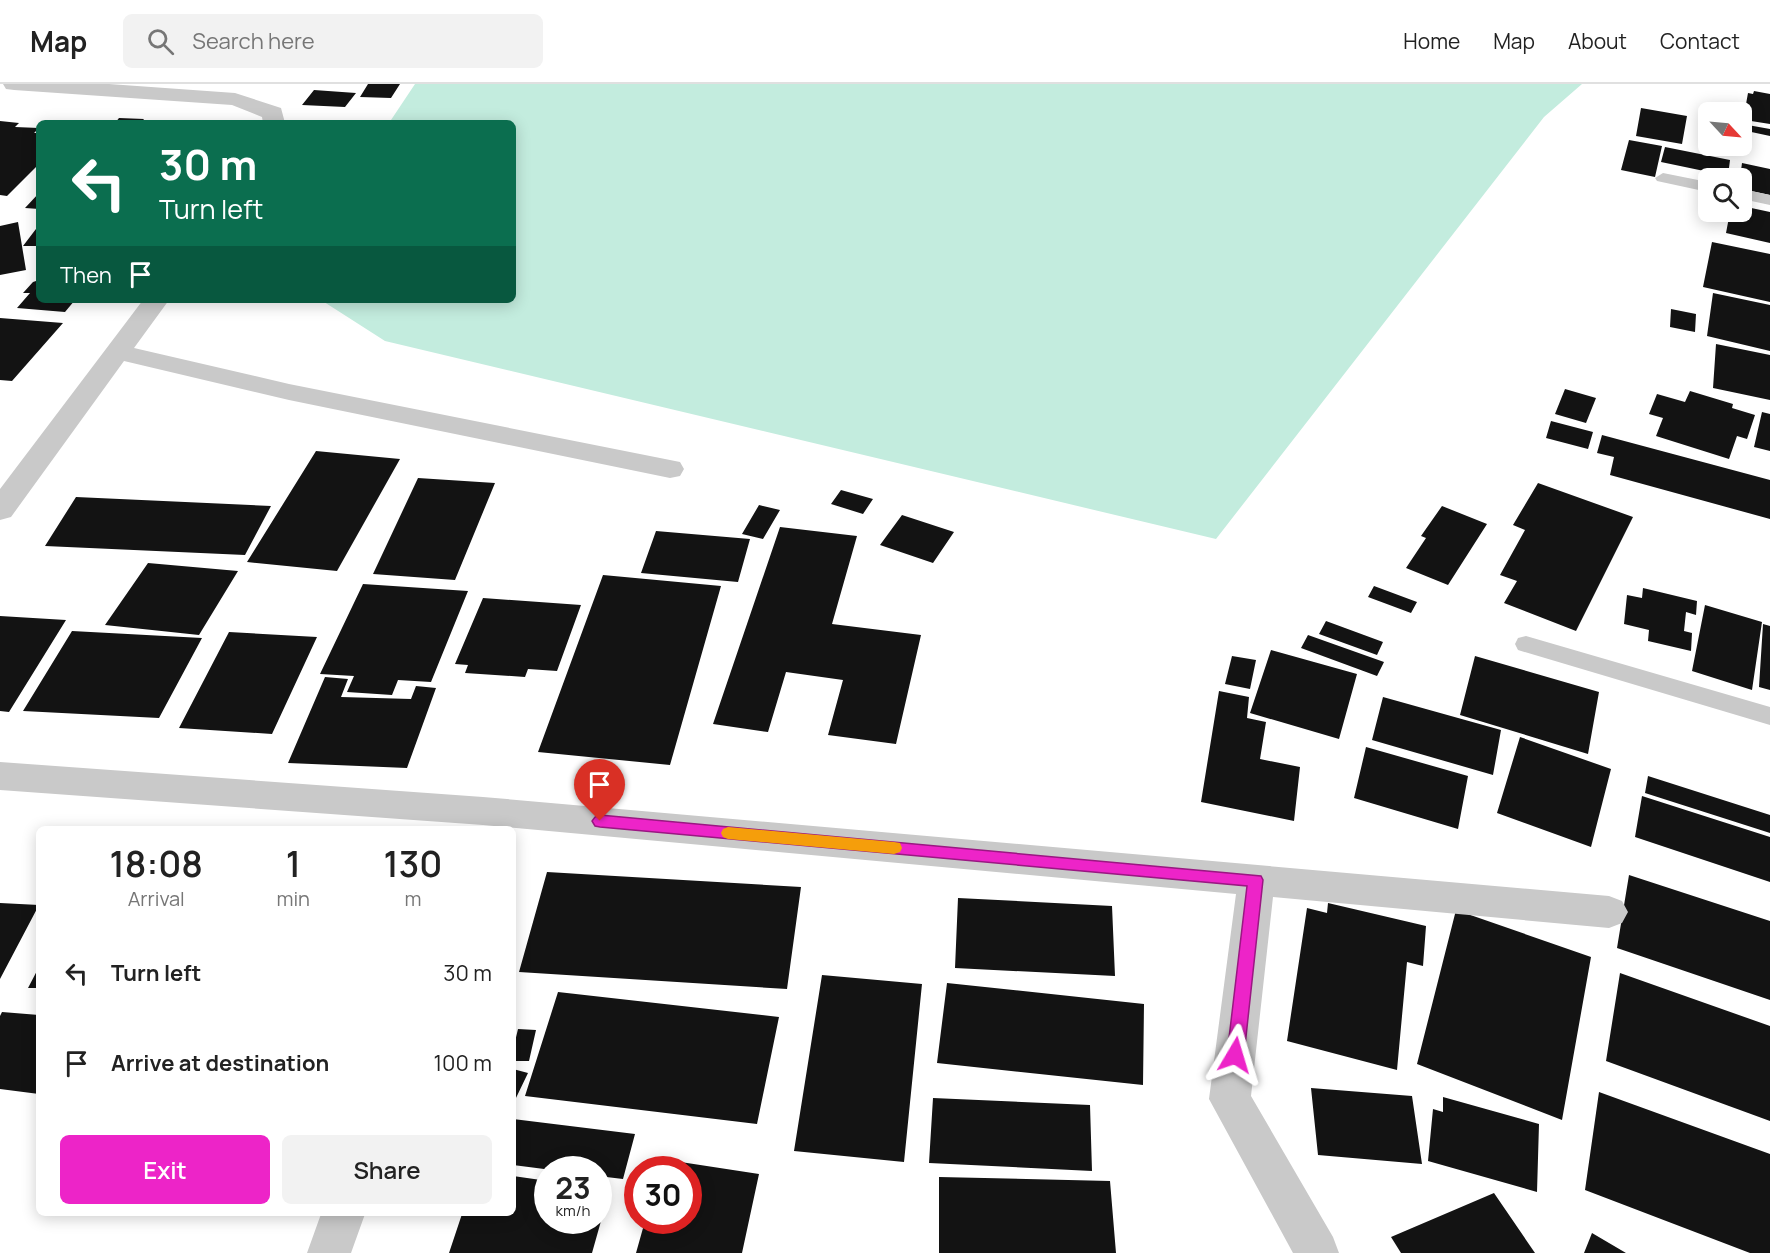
<!DOCTYPE html>
<html lang="en">
<head>
<meta charset="utf-8">
<style>
  :root { --surface:#fff; --page:#f2f2f2; --text:#222; --muted:#767676; --line:#e0e0e0; --accent:#ed24c8 }
  body { margin:0; font-family:Manrope,sans-serif; background:var(--page); color:var(--text); height:100vh; display:flex; flex-direction:column; font-size:22px; white-space:nowrap }
  * { box-sizing:border-box; margin:0 }
  p { font-size:20px; color:var(--muted) }
  .icon { flex:none; width:33px; height:33px; fill:none; stroke:currentColor; stroke-width:2; stroke-linecap:round; stroke-linejoin:round }
  .map { position:relative; flex:1; overflow:hidden }
  .side { position:absolute; left:36px; top:742px; width:480px; height:390px; display:flex; flex-direction:column; background:var(--surface); border-radius:9px; box-shadow:0 3px 15px #0003 }
  .side>* { flex:none }
  .hud { position:absolute; left:36px; top:36px; width:480px; height:183px; border-radius:9px; box-shadow:0 3px 15px #0003; background:#0b6e4f; color:#fff; overflow:hidden }
  .needle { width:39px; rotate:116deg }
  .controls { position:absolute; left:1698px; top:18px; display:grid; gap:12px }
  .controls a { display:grid; place-items:center; width:54px; height:54px; border-radius:9px; background:var(--surface); box-shadow:0 3px 15px #0003; font-size:30px }
  .speed { position:absolute; left:534px; top:1072px; display:flex; gap:12px; font-size:30px; font-weight:700; text-align:center }
  .speed>* { display:grid; place-content:center; width:78px; height:78px; border-radius:50%; background:var(--surface); box-shadow:0 3px 15px #0003; line-height:1 }
  .speed small { font-size:15px; font-weight:400 }
  .speed .limit { border:9px solid #d22; background:#fff; color:#111 }
  .pin { position:absolute; display:grid; place-items:center; width:51px; height:51px; color:#fff; margin:-62px -26px; border-radius:50% 50% 50% 0; rotate:-45deg; box-shadow:0 0 6px #0007 }
  .pin .icon { rotate:45deg }
  .me { position:absolute; width:66px; margin:-33px; rotate:7deg; stroke-linejoin:round; filter:drop-shadow(0 0 4px #0008) }
  .turn { display:flex; align-items:center; gap:21px; height:126px; padding:0 24px; font-size:27px }
  .turn .icon { width:78px; height:78px; stroke-width:2.5 }
  .turn b { display:block; font-size:42px; line-height:51px }
  .then { display:flex; align-items:center; height:57px; padding:0 24px; background:#0003; gap:12px; font-size:22px }
  .eta { display:flex; justify-content:space-evenly; align-items:center; height:102px; text-align:center }
  .eta b { font-size:36px; font-weight:600; line-height:42px }
  .action { display:flex; gap:12px; margin-top:auto; padding:12px 24px }
  .action a { flex:1; height:69px; border-radius:9px; background:var(--accent); color:#fff; font-size:24px; font-weight:600; line-height:69px; text-align:center }
  .action a+a { background:var(--page); color:var(--text) }
  ul { padding:0; list-style:none }
  li { display:flex; align-items:center; gap:18px; height:90px; padding:0 24px }
  li div { flex:1 }
  li b { display:block; font-size:22px }
  li em { font-style:normal }
  header { display:flex; align-items:center; gap:36px; box-sizing:border-box; height:84px; padding:0 30px; background:var(--surface); border-bottom:2px solid var(--line) }
  header strong { font-size:28px }
  nav { display:flex; gap:33px; margin-inline-start:auto; font-size:21px }
  .search { width:420px; height:54px; background:var(--page); display:flex; align-items:center; gap:15px; box-sizing:border-box; padding:0 21px; border-radius:9px; color:var(--muted); font-size:22px }
  .map>svg:first-child { display:block }
</style>
</head>
<body>
<header>
<strong>Map</strong>
<div class="search"><svg class="icon" aria-label="search" viewBox="0 0 24 24"><circle cx="10" cy="10" r="6"/><path d="M15 15l6 6"/></svg>Search here</div>
<nav><a>Home</a><a>Map</a><a>About</a><a>Contact</a></nav>
</header>
<div class="map">
<svg width="1770" height="1169" viewBox="0 0 1770 1169">
  <rect width="100%" height="100%" fill="#fff"/>
  <path fill="#c3ecde" d="M415,0h1167l-38,33 -328,422 -831,-198 -64,-41h192v-177h-124z"/>
  <path fill="#131313" d="M368,0h32l-9,14 -31,-1z
    M314,6l42,3 -11,14 -43,-2z
    M1754,7l16,3v30l-19,-3v-4l-7,-2 4,-22 5,1z
    M1641,24l46,8 -5,28 -46,-8z
    M119,34l25,1 -3,4h-26z
    M0,37l19,2 -4,4 24,1 -5,5h5v31l-32,32 -7,-1z
    M1742,40l28,5v7l-28,-6z
    M1629,56l33,6 -7,31 -34,-7z
    M1665,63l65,13 -2,16 -67,-14z
    M1742,79l28,6v26l-28,-6 -2,-11z
    M39,109v16l-14,-1z
    M1742,122l28,6v31l-44,-10 4,-21h12z
    M18,138l8,48 -26,5v-49z
    M39,141v21h-16z
    M1712,158l58,12v48l-67,-15z
    M39,196v20h36l-10,12 -48,-4 13,-15h-7l10,-11z
    M1713,209l57,12v46l-63,-15z
    M1671,225l25,5 -1,18 -25,-5z
    M0,234l63,5 -51,58 -12,-1z
    M1716,260l54,11v45l-57,-12z
    M1565,305l31,9 -10,25 -31,-9z
    M1690,307l43,13 -1,4 23,7 -8,24 -10,-3 -8,23 -73,-23 7,-18 -14,-4 8,-20 28,8z
    M1762,328l8,2v37l-16,-4z
    M1551,337l42,11 -5,17 -42,-11z
    M1602,351l168,45v39l-160,-44 4,-18 -17,-4z
    M316,367l84,8 -63,112 -90,-9z
    M418,394l77,5 -40,97 -82,-6z
    M1538,399l95,34 -57,114 -72,-28 13,-22 -17,-6 25,-45 -12,-5z
    M841,406l32,9 -10,15 -32,-10z
    M76,413l195,9 -26,49 -200,-9z
    M759,421l21,5 -17,29 -21,-5z
    M1442,422l45,18 -39,61 -42,-17 20,-30 -5,-2z
    M902,431l52,17 -21,31 -53,-18z
    M780,443l77,9 -25,88 89,11 -25,109 -68,-9 15,-55 -57,-8 -18,60 -55,-8z
    M656,447l94,8 -12,43 -97,-9z
    M148,479l90,8 -39,64 -94,-10z
    M603,491l118,11 -51,179 -132,-13z
    M363,500l105,7 -37,91 -33,-2 -6,15 -45,-3 7,-16 -34,-2z
    M1374,502l43,16 -6,11 -43,-16z
    M1643,504l54,13 -1,14 -10,-3 -2,19 8,2 -1,18 -43,-10 1,-11 -25,-6 3,-29 15,3z
    M483,514l98,7 -24,66 -29,-2 -3,8 -60,-4 3,-8 -13,-1z
    M1705,521l57,17 -10,68 -60,-19z
    M0,532l66,4 -57,92 -9,-1z
    M1326,537l57,21 -6,13 -58,-21z
    M1763,540l7,2v64l-11,-3z
    M72,547l130,7 -43,80 -136,-7z
    M229,548l88,5 -45,97 -93,-6z
    M1308,551l76,27 -7,14 -76,-28z
    M1271,566l86,24 -18,65 -89,-26z
    M1232,572l24,4 -6,29 -25,-5z
    M1475,572l124,36 -11,62 -128,-39z
    M325,593l23,2 -7,18 70,2 5,-13 20,2 -29,80 -119,-5z
    M1219,607l30,6 -2,21 19,4 -6,37 40,8 -6,54 -93,-19z
    M1383,613l118,33 -8,45 -121,-35z
    M1520,653l91,32 -20,78 -94,-34z
    M1366,663l102,29 -10,53 -104,-31z
    M1648,692l122,39v18l-125,-40z
    M1642,712l128,41v45l-135,-45z
    M547,788l254,15 -14,102 -268,-17z
    M1629,791l141,46v79l-153,-52z
    M958,814l154,8 3,70 -160,-8z
    M0,819l39,2 -39,74z
    M1328,819l98,23 -3,40 -16,-4 -10,108 -110,-29 20,-133 20,5z
    M1456,826l135,47 -29,163 -145,-56z
    M39,883v21h-11z
    M1620,889l150,53v95l-164,-60z
    M822,891l100,9 -18,178 -110,-11z
    M947,899l197,21 -1,81 -206,-22z
    M558,908l221,25 -22,107 -232,-28z
    M2,928l37,3v79l-39,-5v-73z
    M518,945l18,1 -7,31h-16v-11z
    M513,985l15,4 -13,27 -2,-1z
    M1311,1004l101,8 10,68 -104,-9z
    M1599,1008l171,62v99h-20l-165,-63z
    M1443,1013l96,27 -2,68 -109,-31 5,-52 10,3z
    M933,1014l157,7 2,66 -163,-8z
    M513,1035l122,15 -12,45 -25,-3v-6h-46l-39,-5z
    M661,1075l98,15 -17,79h-106l9,-32h43v-51h-30z
    M513,1092l35,5v40h50v-33l12,1 -18,64h-143l13,-39h51z
    M939,1093l171,4 6,72h-177z
    M1494,1109l41,60h-134l-10,-16z
    M1592,1149l34,20h-42z"/>
  <g fill="none" stroke-linecap="round" stroke-linejoin="round">
    <path fill="#c9c9c9" fill-rule="evenodd" d="M1663,89l45,9v10l-51,-11 -2,-3z
      M1742,105l28,6v10l-28,-6z
      M1526,552l244,71v18l-252,-75 -3,-6 3,-6z"/>
    <path fill="#c9c9c9" fill-rule="evenodd" d="M3,0h106l126,9 46,15 4,15h-22l-1,-6 -30,-12 -218,-15 -8,-1z
      M143,216h26l-35,48 155,36 381,76 10,2 4,7 -4,7 -10,2 -381,-78 -165,-39 -113,156 -11,3v-31z
      M0,678l483,35 1126,99 13,5 6,11 -6,11 -13,5 -336,-31 -22,199 82,141 6,16h-46l-84,-154 27,-205 -753,-69 -483,-35z
      M321,1130h44l-14,39h-44z"/>
  </g>
  <path fill="#ed24c8" stroke="#9a1782" stroke-width="1.5" d="M600,731l661,61 2,4 -19,175 -3,6 -6,2 -6,-2 -2,-6 20,-169 -647,-59 -5,-1 -3,-5 3,-4z"/>
  <path fill="#f59e0b" d="M728,743l166,15 6,1 2,5 -2,4 -6,2 -166,-15 -5,-2 -2,-4 2,-4z"/>
</svg>
<div class="controls">
<a><svg class="needle" viewBox="-14 -14 28 28"><path d="M0-13l5 13h-10z" fill="#e53935"/><path d="M0 13l5-13h-10z" fill="#767676"/></svg></a>
<a><svg class="icon" aria-label="search" viewBox="0 0 24 24"><circle cx="10" cy="10" r="6"/><path d="M15 15l6 6"/></svg></a>
</div>
<div class="speed"><div>23<small>km/h</small></div><div class="limit">30</div></div>
<div class="pin" style="left:600px;top:737px;background:#d93025"><svg class="icon" aria-label="arrive" viewBox="0 0 24 24"><path d="M6 21V4h12l-3 4 3 4H6"/></svg></div>
<svg class="me" style="left:1235px;top:971px" viewBox="-20 -20 40 40"><path d="M0-17L14 15 0 8-14 15z" fill="#ed24c8" stroke="#fff" stroke-width="4"/></svg>
<div class="hud">
<div class="turn"><svg class="icon" aria-label="left" viewBox="0 0 24 24"><path d="M17 20v-9H6M10 6l-5 5 5 5"/></svg><div><b>30 m</b>Turn left</div></div>
<div class="then">Then<svg class="icon" aria-label="arrive" viewBox="0 0 24 24"><path d="M6 21V4h12l-3 4 3 4H6"/></svg></div>
</div>
<section class="side">
<div class="eta">
<div><b>18:08</b><p>Arrival</p></div>
<div><b>1</b><p>min</p></div>
<div><b>130</b><p>m</p></div>
</div>
<ul>
<li><svg class="icon" aria-label="left" viewBox="0 0 24 24"><path d="M17 20v-9H6M10 6l-5 5 5 5"/></svg><div><b>Turn left</b></div><em>30 m</em></li>
<li><svg class="icon" aria-label="arrive" viewBox="0 0 24 24"><path d="M6 21V4h12l-3 4 3 4H6"/></svg><div><b>Arrive at destination</b></div><em>100 m</em></li>
</ul>
<div class="action"><a>Exit</a><a>Share</a></div>
</section>
</div>
</body>
</html>
